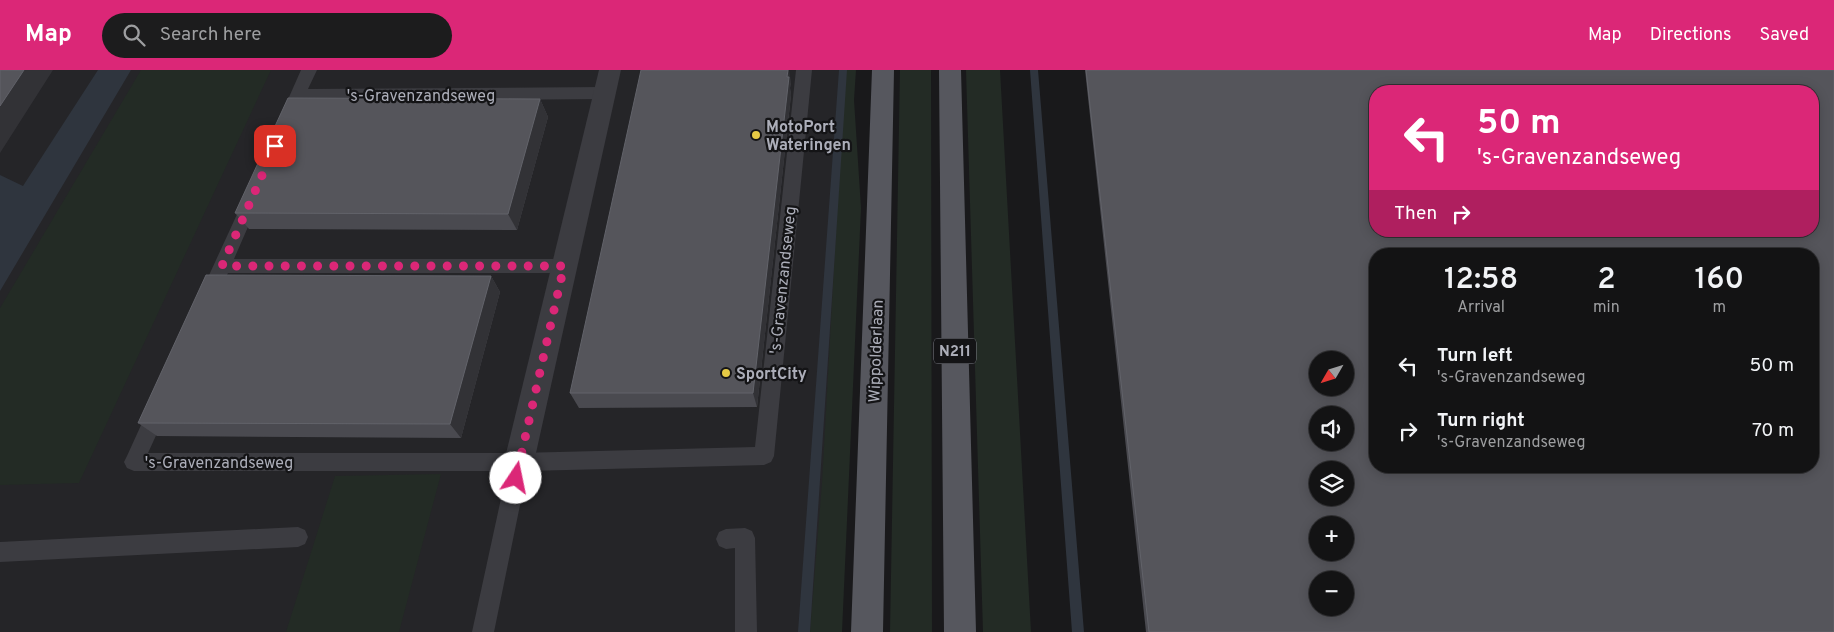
<!DOCTYPE html>
<html lang="en">
<head>
<meta charset="utf-8">
<style>
  :root { --surface:#131314; --page:#1c1c1d; --text:#f1f3f6; --muted:#9d9ea0; --line:#323234; --accent:#db2777 }
  body { margin:0; font-family:Overpass,sans-serif; background:var(--page); color:var(--text); height:100vh; display:flex; flex-direction:column; font-size:19px; white-space:nowrap }
  * { box-sizing:border-box; margin:0 }
  p { font-size:16px; color:var(--muted) }
  .icon { flex:none; width:28px; height:28px; fill:none; stroke:currentColor; stroke-width:2; stroke-linecap:round; stroke-linejoin:round }
  .map { position:relative; flex:1; overflow:hidden }
  .panel { position:absolute; left:1369px; top:178px; width:450px; height:225px; display:flex; flex-direction:column; background:var(--surface); border-radius:20px; box-shadow:0 2px 12px #0003,0 0 0 1px var(--line) }
  .panel>* { flex:none }
  .banner { position:absolute; left:1369px; top:15px; width:450px; height:152px; border-radius:20px; box-shadow:0 2px 12px #0003,0 0 0 1px var(--line); background:#db2777; color:#fff; overflow:hidden }
  .needle { width:32px; rotate:231deg }
  .controls { position:absolute; left:1309px; top:281px; display:grid; gap:10px }
  .controls a { display:grid; place-items:center; width:45px; height:45px; border-radius:50%; background:var(--surface); box-shadow:0 2px 12px #0003,0 0 0 1px var(--line); font-size:25px }
  .pin { position:absolute; display:grid; place-items:center; width:42px; height:42px; color:#fff; margin:-21px; border-radius:10px; box-shadow:0 2px 8px #0006 }
  .me { position:absolute; width:55px; margin:-28px; rotate:11deg; stroke-linejoin:round; filter:drop-shadow(0 0 4px #0008) }
  .turn { display:flex; align-items:center; gap:18px; height:105px; padding:0 25px; font-size:22px }
  .turn .icon { width:65px; height:65px; stroke-width:2.5 }
  .turn b { display:block; font-size:35px; line-height:42px }
  .then { display:flex; align-items:center; height:48px; padding:0 25px; background:#0003; gap:10px; font-size:19px }
  .eta { display:flex; justify-content:space-evenly; align-items:center; height:85px; text-align:center }
  .eta b { font-size:30px; font-weight:600; line-height:35px }
  ul { padding:0; list-style:none }
  li { display:flex; align-items:center; gap:15px; height:65px; padding:0 25px }
  li div { flex:1 }
  li b { display:block; font-size:19px }
  li em { font-style:normal }
  header { display:flex; align-items:center; gap:30px; box-sizing:border-box; height:70px; padding:0 25px; background:var(--accent); color:#fff }
  header strong { font-size:24px }
  nav { display:flex; gap:28px; margin-inline-start:auto; font-size:18px }
  .search { width:350px; height:45px; background:var(--page); display:flex; align-items:center; gap:12px; box-sizing:border-box; padding:0 18px; border-radius:28px; color:var(--muted); font-size:19px }
  .map>svg:first-child { display:block }
</style>
</head>
<body>
<header>
<strong>Map</strong>
<div class="search"><svg class="icon" aria-label="search" viewBox="0 0 24 24"><circle cx="10" cy="10" r="6"/><path d="M15 15l6 6"/></svg>Search here</div>
<nav><a>Map</a><a>Directions</a><a>Saved</a></nav>
</header>
<div class="map">
<svg width="1834" height="562" viewBox="0 0 1834 562">
  <rect width="100%" height="100%" fill="#19191b"/>
  <path fill="#252528" d="M0,0h852l-36,562h-816z"/>
  <path fill="#232b25" d="M141,0h130l-192,413 -79,2v-177z
    M845,0h11l-2,30 7,108 -19,424h-32l12,-149z
    M900,0h31l1,562h-42z
    M966,0h34l31,562h-48z
    M441,404l-42,158h-113l49,-156z"/>
  <path fill="#2f353e" d="M98,0h33l-131,221v-116l23,11z"/>
  <g fill="none" stroke-linecap="round" stroke-linejoin="round">
    <path fill="#2f353e" fill-rule="evenodd" d="M839,0h8l-37,562h-12z
      M1030,0h8l46,562h-12z"/>
    <path fill="#3c3c41" fill-rule="evenodd" d="M301,0h16l-9,19 297,-2 6,2 2,4 -2,4 -6,2 -302,2 -11,25 -6,2 -6,-2 -2,-4z
      M796,0h16l-38,386 -3,6 -7,3 -237,6 -33,161h-22l35,-161h-373l-7,-3 -3,-6 3,-6 25,-55 7,-3 7,3 3,6 -21,46h371l236,-6z
      M253,120l6,2 2,5 -27,62h330l6,2 3,5 -3,5 -6,2h-336l-14,29 -6,2 -6,-2 -3,-5 46,-100 2,-5z
      M298,457l7,3 3,7 -3,7 -7,3 -298,15v-20z
      M745,458l7,3 3,7 2,94h-22v-84l-9,1 -7,-3 -3,-7 3,-7 7,-3z"/>
    <path fill="#3c3c41" fill-rule="evenodd" d="M599,0h22l-87,392 -5,9 -10,4 -10,-4 -5,-9z"/>
    <path fill="#56575e" fill-rule="evenodd" d="M872,0h22l-11,562h-32z
      M939,0h22l15,562h-32z"/>
  </g>
  <path fill="#4a4a50" d="M1085,0h749v562h-688z
    M791,12l-1,6 1,7 -34,312 -178,1 -9,-15z
    M540,29l8,18 -31,113 -268,-1 -14,-16z
    M491,206l9,16 -39,146 -304,-2 -19,-13z"/>
  <path fill="#323236" d="M24,0h29l-53,83v-47z
    M786,0h3l2,12 -1,6 1,7 -34,312 -4,-14z
    M540,29l8,18 -31,113 -9,-16z
    M491,206l9,16 -39,146 -11,-14z"/>
  <path fill="#55555b" stroke="#62636a" fill-rule="evenodd" d="M0,0h24l-24,36z
    M641,0h147l-1,7h2l-36,316h-183z
    M1086,0h748v562h-685zM1375,21h437v140h-437zM1375,184h437v212h-437zM1318,290h27v28h-27zM1318,345h27v27h-27zM1318,400h27v28h-27zM1318,455h27v27h-27zM1318,510h27v28h-27z
    M288,28l252,1 -32,115 -273,-1z
    M206,205l285,1 -41,148 -312,-1z"/>
  <g fill="none" stroke-linecap="round" stroke-linejoin="round">
    <path stroke="#db2777" stroke-width="9" stroke-dasharray="0 16.2" d="M275,76l-53,120h342l-48,212"/>
  </g>
  <g fill="#e6ca45" stroke="#141416" stroke-width="2">
    <circle cx="756" cy="65" r="5"/>
    <circle cx="726" cy="303" r="5"/>
  </g>
  <g text-anchor="middle" stroke-width="4.5" stroke-linejoin="round" paint-order="stroke">
    <rect fill="#141416" stroke="#7e8088" stroke-width="1" x="934" y="268.5" width="42" height="25" rx="4"/>
    <g font-size="15" font-weight="bold" fill="#acaeb9">
      <text x="955" y="286">N211</text>
    </g>
    <g font-size="16" fill="#acaeb9" stroke="#141416">
      <text x="421" y="31">'s-Gravenzandseweg</text>
      <text transform="translate(782 210) rotate(-84)" y="6">'s-Gravenzandseweg</text>
      <text transform="translate(875 281) rotate(-88)" y="6">Wippolderlaan</text>
      <text x="219" y="398">'s-Gravenzandseweg</text>
    </g>
    <g font-size="16" font-weight="bold" fill="#acaeb9" stroke="#141416" text-anchor="start">
      <text x="766" y="62">MotoPort<tspan x="766" dy="18">Wateringen</tspan></text>
      <text x="736" y="309">SportCity</text>
    </g>
  </g>
</svg>
<div class="controls">
<a><svg class="needle" viewBox="-14 -14 28 28"><path d="M0-13l5 13h-10z" fill="#e53935"/><path d="M0 13l5-13h-10z" fill="#9d9ea0"/></svg></a>
<a><svg class="icon" aria-label="sound" viewBox="0 0 24 24"><path d="M4 9h4l5-4v14l-5-4H4zM17 9q2 3 0 6"/></svg></a>
<a><svg class="icon" aria-label="layers" viewBox="0 0 24 24"><path d="M12 4l9 5-9 5-9-5zM3 14l9 5 9-5"/></svg></a>
<a>+</a>
<a>−</a>
</div>
<div class="pin" style="left:275px;top:76px;background:#d93025"><svg class="icon" aria-label="arrive" viewBox="0 0 24 24"><path d="M6 21V4h12l-3 4 3 4H6"/></svg></div>
<svg class="me" style="left:516px;top:408px" viewBox="-20 -20 40 40"><circle r="19" fill="#fff"/><path d="M0-13L10 11 0 6-10 11z" fill="#db2777"/></svg>
<div class="banner">
<div class="turn"><svg class="icon" aria-label="left" viewBox="0 0 24 24"><path d="M17 20v-9H6M10 6l-5 5 5 5"/></svg><div><b>50 m</b>'s-Gravenzandseweg</div></div>
<div class="then">Then<svg class="icon" aria-label="right" viewBox="0 0 24 24"><path d="M7 20v-9h11M14 6l5 5-5 5"/></svg></div>
</div>
<section class="panel">
<div class="eta">
<div><b>12:58</b><p>Arrival</p></div>
<div><b>2</b><p>min</p></div>
<div><b>160</b><p>m</p></div>
</div>
<ul>
<li><svg class="icon" aria-label="left" viewBox="0 0 24 24"><path d="M17 20v-9H6M10 6l-5 5 5 5"/></svg><div><b>Turn left</b><p>'s-Gravenzandseweg</p></div><em>50 m</em></li>
<li><svg class="icon" aria-label="right" viewBox="0 0 24 24"><path d="M7 20v-9h11M14 6l5 5-5 5"/></svg><div><b>Turn right</b><p>'s-Gravenzandseweg</p></div><em>70 m</em></li>
</ul>
</section>
</div>
</body>
</html>
